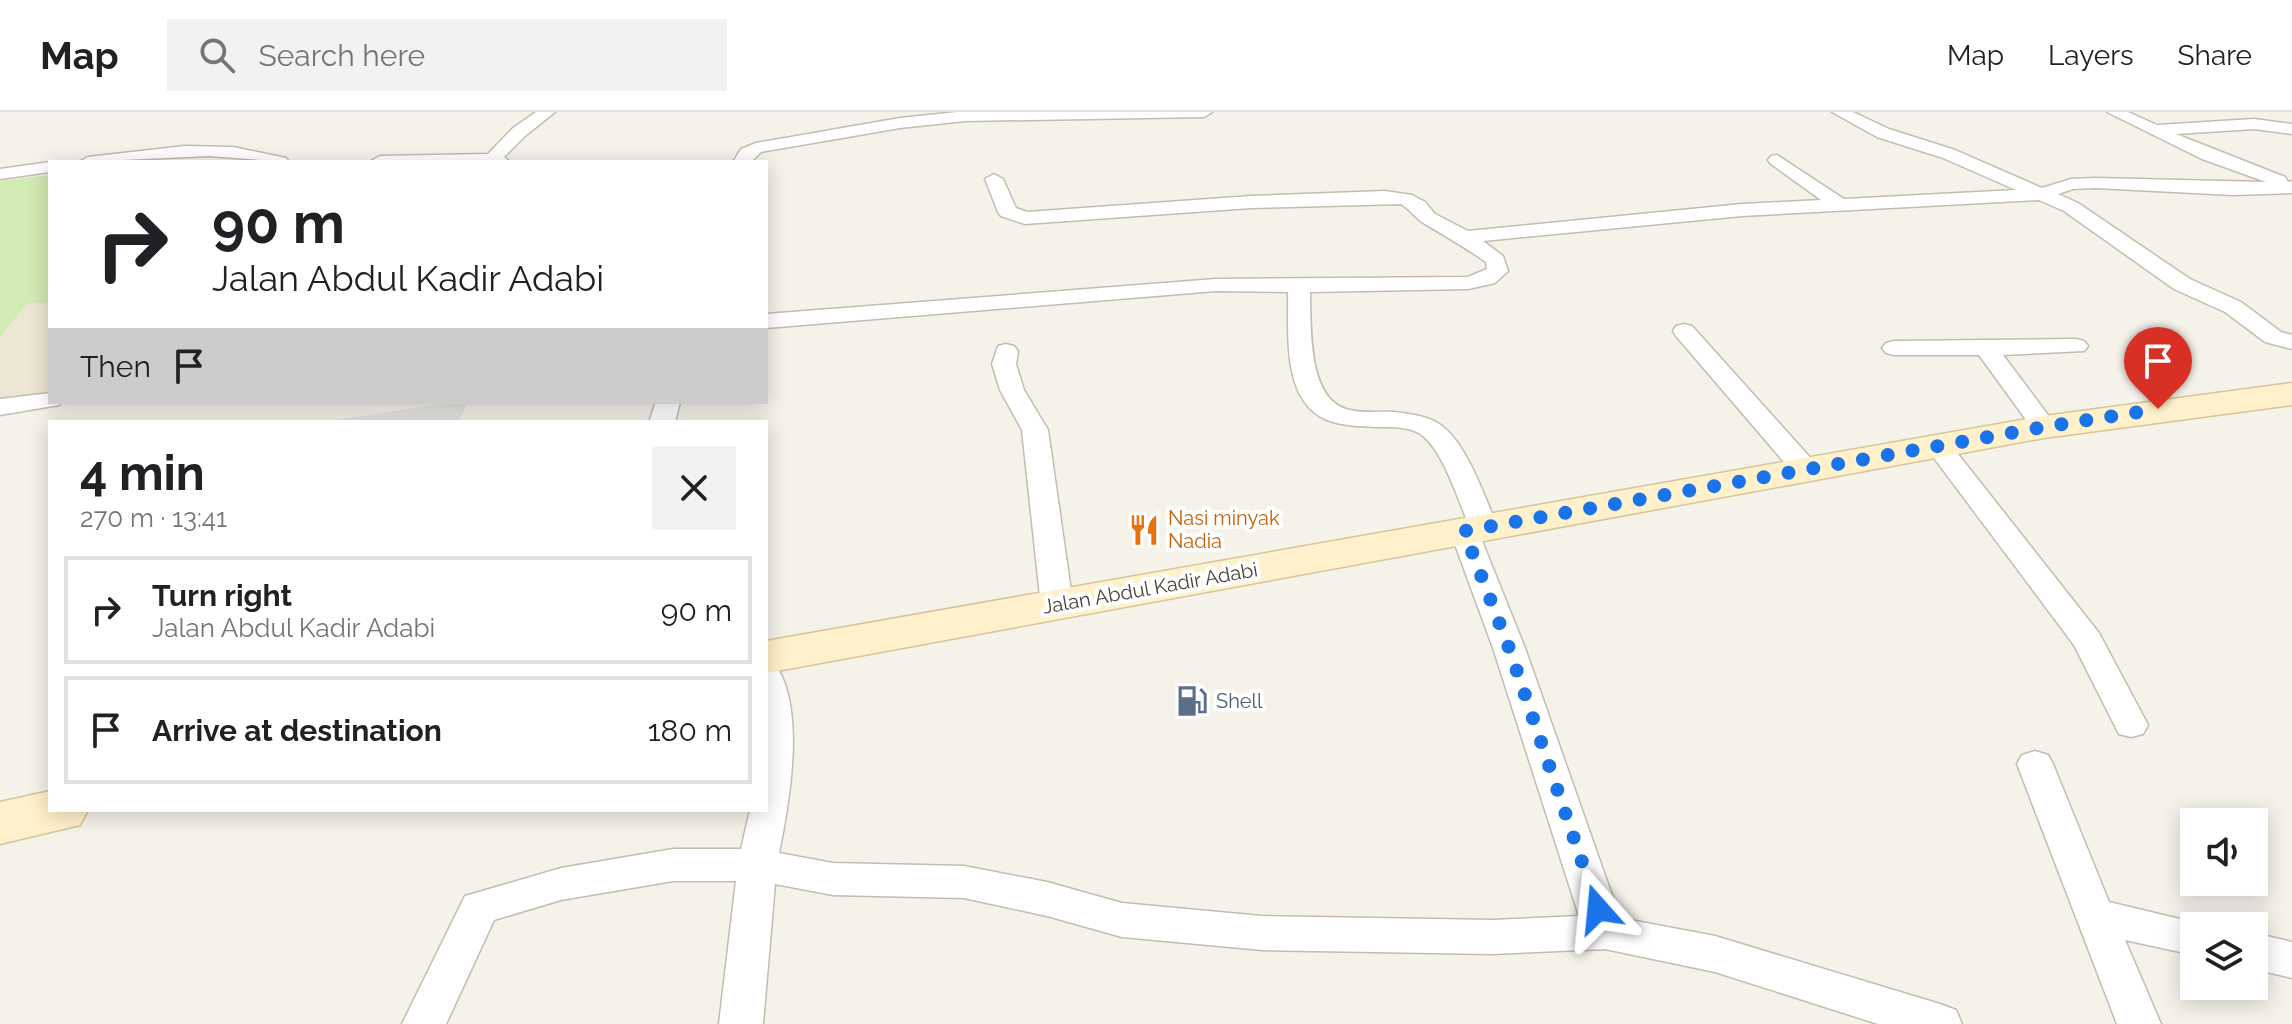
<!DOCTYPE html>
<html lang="en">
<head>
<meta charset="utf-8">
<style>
  :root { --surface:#fff; --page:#f2f2f2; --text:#202124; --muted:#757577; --line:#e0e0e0 }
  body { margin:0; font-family:Raleway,sans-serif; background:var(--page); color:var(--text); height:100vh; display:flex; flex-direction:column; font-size:30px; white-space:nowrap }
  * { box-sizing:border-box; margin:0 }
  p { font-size:26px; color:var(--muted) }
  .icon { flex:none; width:44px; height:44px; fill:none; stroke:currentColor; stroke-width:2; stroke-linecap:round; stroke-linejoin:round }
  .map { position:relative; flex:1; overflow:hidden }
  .panel { position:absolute; left:48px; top:308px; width:720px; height:392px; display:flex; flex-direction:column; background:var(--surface); border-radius:0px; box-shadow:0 4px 20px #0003 }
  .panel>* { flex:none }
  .hud { position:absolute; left:48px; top:48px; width:720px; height:244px; border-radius:0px; box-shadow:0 4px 20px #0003; background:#fff; color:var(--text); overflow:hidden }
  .fabs { position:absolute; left:2180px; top:696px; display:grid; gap:16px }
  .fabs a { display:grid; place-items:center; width:88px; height:88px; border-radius:0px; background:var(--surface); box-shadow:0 4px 20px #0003; font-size:40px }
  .pin { position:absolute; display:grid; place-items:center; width:68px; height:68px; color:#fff; margin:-82px -34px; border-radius:50% 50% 50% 0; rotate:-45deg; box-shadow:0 0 8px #0007 }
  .pin .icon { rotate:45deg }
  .me { position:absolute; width:88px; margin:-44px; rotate:342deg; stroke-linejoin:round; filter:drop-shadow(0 0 6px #0008) }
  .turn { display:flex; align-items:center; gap:28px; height:168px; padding:0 32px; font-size:36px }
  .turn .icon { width:104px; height:104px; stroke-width:2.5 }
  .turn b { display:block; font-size:56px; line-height:68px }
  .then { display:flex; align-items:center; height:76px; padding:0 32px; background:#0003; gap:16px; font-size:30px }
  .round { display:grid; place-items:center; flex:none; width:84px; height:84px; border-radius:0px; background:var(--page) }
  .overview { display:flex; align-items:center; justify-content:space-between; height:136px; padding:0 32px }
  h1 { font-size:48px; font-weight:700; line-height:60px }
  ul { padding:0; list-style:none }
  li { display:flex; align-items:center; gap:24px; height:108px; margin:0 16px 12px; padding:0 16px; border:4px solid var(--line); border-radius:0px }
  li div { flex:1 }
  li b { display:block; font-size:30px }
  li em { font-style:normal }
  header { display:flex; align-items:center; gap:48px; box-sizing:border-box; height:112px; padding:0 40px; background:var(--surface); border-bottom:2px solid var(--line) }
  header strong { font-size:38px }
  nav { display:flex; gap:44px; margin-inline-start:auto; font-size:28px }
  .search { width:560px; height:72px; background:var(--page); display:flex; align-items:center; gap:20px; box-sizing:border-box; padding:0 28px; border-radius:0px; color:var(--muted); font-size:30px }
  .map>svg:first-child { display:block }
</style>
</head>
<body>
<header>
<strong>Map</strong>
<div class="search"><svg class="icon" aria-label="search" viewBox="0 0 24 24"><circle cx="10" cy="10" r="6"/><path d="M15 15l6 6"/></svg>Search here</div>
<nav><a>Map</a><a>Layers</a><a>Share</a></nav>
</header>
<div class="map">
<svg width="2292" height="912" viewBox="0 0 2292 912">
  <rect width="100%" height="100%" fill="#f5f2ea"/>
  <path fill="#eee6d4" d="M50,63v217l-50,7v-218z"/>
  <path fill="#d2eab3" d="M50,63v127l-23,2 -27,32v-155z"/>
  <path fill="#e7e5e2" d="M454,290h14l-10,20h-134z"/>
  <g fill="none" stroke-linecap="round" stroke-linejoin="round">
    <defs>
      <path id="minor" d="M536,0h19l-30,24 -21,21 6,5 -139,-1 9,-5 108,-2 25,-26z
        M957,0h255l-8,5 -239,4 -65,7 -139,24 -10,10h-18l8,-13 15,-6 144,-25z
        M1832,0h21l36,17 66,21 87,38 29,-9 24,-1 171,4 -64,-23 -95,-47h21l29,13 97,-6 38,5v10l-38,-5 -78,5 109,43 3,5 4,-1v12l-59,2 -138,-7 -22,1 -15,5 20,9 112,76 51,23 40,30 11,3v14l-27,-7 -40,-30 -51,-23 -110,-78 -25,-11 -297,16 -259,25 20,15 5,15 -13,12 -27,6 -158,3c1,32 -3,105 36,117 15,5 34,2 49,3 15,2 35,4 47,14 26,20 43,72 56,102l-4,6 -14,2 45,112 95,270 95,18 225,68 16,6 6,14h-84l-163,-52 -110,-23 -113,5 -230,-4 -140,-13 -75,-21 -83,-18 -131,-3 -58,-11 -12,140h-44l17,-143h-63l-112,19 -67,20 -48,104h-44l63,-128 96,-28 112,-19h68l9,-39h16v-144l12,3c27,45 11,135 1,184l54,10 131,3 83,16 75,21 140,13 230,4 87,-4 -86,-268 -43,-117 4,-6 14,-2c-10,-24 -25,-71 -45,-87 -12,-10 -32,-9 -47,-9 -16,-1 -34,-1 -49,-7 -46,-19 -38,-88 -39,-128l-72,-1 -450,37v-14l450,-35 252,-2 19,-8 -1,-7c-20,-14 -39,-25 -61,-38 -9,-5 -14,-14 -24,-20l-150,4 -226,16 -24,-8 -3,-4 -13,-33 9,-5 9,5 13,29 11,4 224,-16 134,-5 27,4 13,7 10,12 33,17 274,-27 79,-4 -50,-36 -3,-4 3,-4 6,-1 67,44 172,-9 -73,-32 -66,-21z
        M185,34l48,1 53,11 3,4 -80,-6 -130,6 9,-5z
        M50,50v10l-50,7v-10z
        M1684,212l8,2 124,138 4,6 -4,6h-20l-120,-140 -3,-5 3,-5z
        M2076,227l8,2 4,5 -4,5 -81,4 54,72 -4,5h-18l-56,-77h-85l-8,-2 -4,-5 4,-5 8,-2z
        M1006,232l8,2 4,5 -2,13 8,26 24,40 25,175 -5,7 -11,3 -11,-3 -5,-7 -19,-175 -22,-40 -8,-26 6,-18z
        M50,281v9h11l-2,3 -59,10v-16z
        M656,290h24l-5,20h-26z
        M1938,326l9,2 152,193 49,92 -5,9 -12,3 -12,-3 -45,-89 -149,-199 4,-6z
        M2035,639l13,4 5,9 56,138 100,24h-15v29l-69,-15 36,84h-44l-100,-260 5,-9z
        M2254,821l38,9v36l-38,-9z"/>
      <path id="secondary" d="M2292,271v22l-248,33 -1278,235v-32l1278,-225z
        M50,679v19h38l-8,15 -80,19v-42z"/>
    </defs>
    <use href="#minor" stroke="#c4bcaf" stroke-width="3"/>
    <use href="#secondary" stroke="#d6c49a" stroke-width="3"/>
    <use href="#minor" fill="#fff" fill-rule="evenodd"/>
    <use href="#secondary" fill="#fff1cb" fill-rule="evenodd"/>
  </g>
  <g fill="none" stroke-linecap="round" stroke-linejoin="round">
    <path stroke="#1a73e8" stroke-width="14" stroke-dasharray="0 25.2" d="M1598,797l-89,-261 -45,-117 580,-104 114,-18"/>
  </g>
  <defs>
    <symbol id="restaurant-bare" viewBox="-9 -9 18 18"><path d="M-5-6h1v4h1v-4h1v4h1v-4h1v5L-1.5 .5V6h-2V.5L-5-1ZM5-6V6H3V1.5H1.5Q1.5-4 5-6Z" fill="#e8710a" stroke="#fff" stroke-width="2.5" paint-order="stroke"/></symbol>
    <symbol id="fuel-bare" viewBox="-9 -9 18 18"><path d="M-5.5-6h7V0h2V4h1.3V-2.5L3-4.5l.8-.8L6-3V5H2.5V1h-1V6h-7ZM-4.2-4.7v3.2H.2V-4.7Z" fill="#5c6f8a" stroke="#fff" stroke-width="2.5" paint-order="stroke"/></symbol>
  </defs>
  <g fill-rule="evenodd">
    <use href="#restaurant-bare" x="1122" y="396" width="44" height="44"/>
    <use href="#fuel-bare" x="1170" y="567" width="44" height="44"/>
  </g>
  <g text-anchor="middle" stroke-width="8" stroke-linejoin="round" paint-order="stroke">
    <g font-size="20" fill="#c56008" stroke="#fff" text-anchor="start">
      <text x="1168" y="413">Nasi minyak<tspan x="1168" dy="23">Nadia</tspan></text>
    </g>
    <g font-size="20" fill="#4a4238" stroke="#fff">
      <text transform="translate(1150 476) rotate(-10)" y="7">Jalan Abdul Kadir Adabi</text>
    </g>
    <g font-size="20" fill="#4e5e75" stroke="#fff" text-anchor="start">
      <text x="1216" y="596">Shell</text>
    </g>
  </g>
</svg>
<div class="fabs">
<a><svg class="icon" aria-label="sound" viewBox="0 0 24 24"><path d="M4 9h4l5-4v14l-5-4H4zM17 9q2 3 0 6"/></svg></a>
<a><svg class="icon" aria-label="layers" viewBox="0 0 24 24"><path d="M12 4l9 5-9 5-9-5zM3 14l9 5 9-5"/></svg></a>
</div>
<div class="pin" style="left:2158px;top:297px;background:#d93025"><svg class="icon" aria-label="arrive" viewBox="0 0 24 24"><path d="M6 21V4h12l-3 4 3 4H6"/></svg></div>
<svg class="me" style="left:1598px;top:797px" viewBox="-20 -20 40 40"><path d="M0-17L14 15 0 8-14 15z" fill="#1a73e8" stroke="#fff" stroke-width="4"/></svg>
<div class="hud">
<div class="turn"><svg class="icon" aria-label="right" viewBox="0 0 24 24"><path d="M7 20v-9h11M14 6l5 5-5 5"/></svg><div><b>90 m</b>Jalan Abdul Kadir Adabi</div></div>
<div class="then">Then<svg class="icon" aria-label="arrive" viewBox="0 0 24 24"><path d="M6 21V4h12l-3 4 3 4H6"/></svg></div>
</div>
<section class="panel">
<div class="overview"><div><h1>4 min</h1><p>270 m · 13:41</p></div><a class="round"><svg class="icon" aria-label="close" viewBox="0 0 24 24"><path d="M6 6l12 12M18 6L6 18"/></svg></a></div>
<ul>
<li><svg class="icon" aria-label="right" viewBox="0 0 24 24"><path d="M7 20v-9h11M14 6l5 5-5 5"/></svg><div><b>Turn right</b><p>Jalan Abdul Kadir Adabi</p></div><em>90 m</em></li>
<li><svg class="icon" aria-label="arrive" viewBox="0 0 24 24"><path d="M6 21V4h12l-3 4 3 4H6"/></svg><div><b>Arrive at destination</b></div><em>180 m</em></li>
</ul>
</section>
</div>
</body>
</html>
